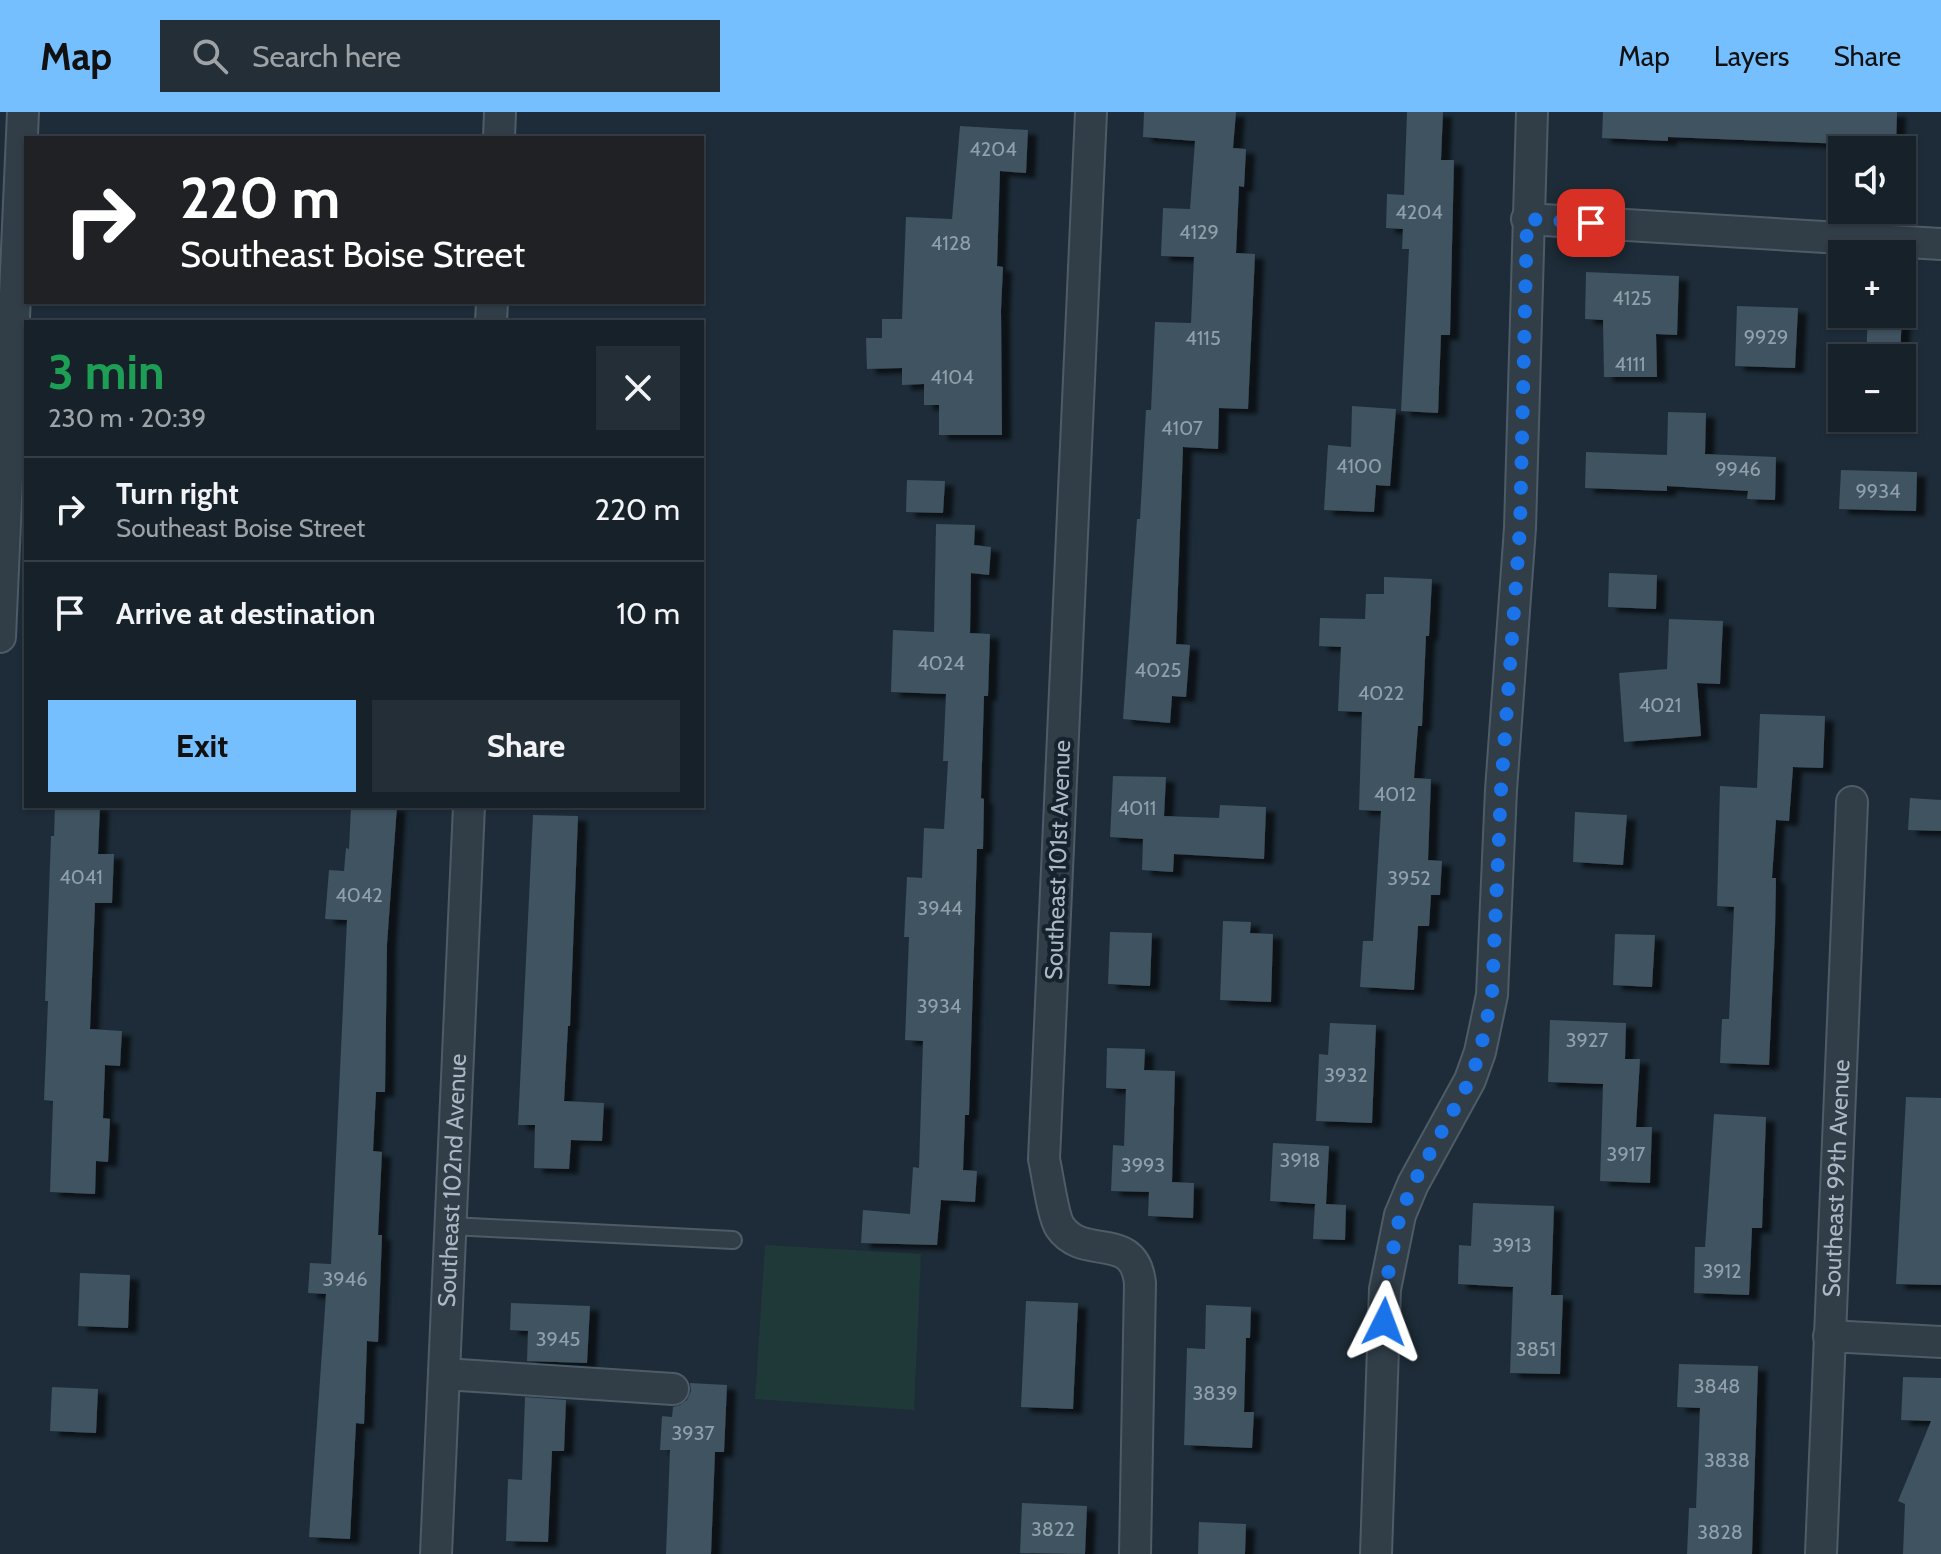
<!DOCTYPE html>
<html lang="en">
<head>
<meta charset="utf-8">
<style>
  :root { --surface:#16212a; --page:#232e36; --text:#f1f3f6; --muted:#9ea3a8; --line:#353e47; --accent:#76bfff }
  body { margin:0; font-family:Cabin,sans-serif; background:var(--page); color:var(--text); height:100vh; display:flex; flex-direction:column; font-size:30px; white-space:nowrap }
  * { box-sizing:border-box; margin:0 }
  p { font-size:26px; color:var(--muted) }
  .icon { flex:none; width:44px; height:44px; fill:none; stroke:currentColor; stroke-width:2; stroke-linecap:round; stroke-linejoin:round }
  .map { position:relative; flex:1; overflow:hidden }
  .drawer { position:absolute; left:24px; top:208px; width:680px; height:488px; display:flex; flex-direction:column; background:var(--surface); border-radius:0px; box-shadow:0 2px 6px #0004,0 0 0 2px var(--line) }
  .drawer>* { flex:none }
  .hud { position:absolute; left:24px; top:24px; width:680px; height:168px; border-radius:0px; box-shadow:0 2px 6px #0004,0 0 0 2px var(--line); background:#202124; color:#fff; overflow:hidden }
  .controls { position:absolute; left:1828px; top:24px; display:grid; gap:16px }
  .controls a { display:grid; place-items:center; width:88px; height:88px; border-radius:0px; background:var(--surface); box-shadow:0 2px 6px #0004,0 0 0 2px var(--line); font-size:40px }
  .pin { position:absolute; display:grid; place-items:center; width:68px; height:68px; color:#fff; margin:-34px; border-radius:16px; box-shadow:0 4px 12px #0006 }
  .me { position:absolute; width:88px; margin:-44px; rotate:3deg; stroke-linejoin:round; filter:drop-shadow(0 0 6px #0008) }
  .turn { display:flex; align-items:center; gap:28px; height:168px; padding:0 24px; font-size:36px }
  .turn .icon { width:104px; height:104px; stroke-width:2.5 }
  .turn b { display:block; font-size:56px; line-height:68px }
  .round { display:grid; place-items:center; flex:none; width:84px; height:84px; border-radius:0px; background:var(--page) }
  .head { display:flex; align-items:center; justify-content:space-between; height:136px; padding:0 24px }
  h1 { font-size:48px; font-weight:700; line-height:60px; color:#1e9e55 }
  .action { display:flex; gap:16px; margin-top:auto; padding:16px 24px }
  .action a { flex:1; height:92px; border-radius:0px; background:var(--accent); color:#111; font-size:32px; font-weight:700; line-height:92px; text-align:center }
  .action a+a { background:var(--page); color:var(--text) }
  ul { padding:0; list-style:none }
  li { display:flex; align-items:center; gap:24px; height:104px; padding:0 24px; border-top:2px solid var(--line) }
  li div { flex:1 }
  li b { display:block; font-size:30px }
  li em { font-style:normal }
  header { display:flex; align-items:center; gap:48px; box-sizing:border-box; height:112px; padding:0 40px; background:var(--accent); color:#111 }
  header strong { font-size:38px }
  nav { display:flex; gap:44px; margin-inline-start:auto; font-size:28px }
  .search { width:560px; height:72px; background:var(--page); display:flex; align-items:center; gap:20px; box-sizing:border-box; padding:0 28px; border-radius:0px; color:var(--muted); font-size:30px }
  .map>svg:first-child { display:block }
</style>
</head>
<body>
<header>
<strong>Map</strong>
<div class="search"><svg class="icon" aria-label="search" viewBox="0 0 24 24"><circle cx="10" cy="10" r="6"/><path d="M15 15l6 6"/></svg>Search here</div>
<nav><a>Map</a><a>Layers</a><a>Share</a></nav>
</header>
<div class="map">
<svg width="1941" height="1442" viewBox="0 0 1941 1442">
  <defs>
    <filter id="shadow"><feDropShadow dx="9" dy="5" stdDeviation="2" flood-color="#0009"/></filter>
  </defs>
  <rect width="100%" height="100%" fill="#1d2c38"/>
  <path fill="#1f3938" d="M765,1133l156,9 -7,156 -159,-11z"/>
  <path fill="#405260" filter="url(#shadow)" d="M1144,0h92l-3,36 13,1 -2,38 -5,-1 -3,67 19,1 -7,155 -29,-1 -1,41 -35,-2 -7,197 14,1 -4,52 -14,-1 -2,27 -47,-4 14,-200h3l6,-109h5l4,-88 36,1 3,-66 -33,-1 2,-48 27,1 5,-68 -52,-4z
    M1407,0h36l-2,48h13l-4,175h-9l-3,78 -37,-2 8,-162h-7l1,-20 -17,-1 1,-34 17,1z
    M1603,0h294l-1,34 -228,-9v4l-66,-3z
    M960,14l68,4 -2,43 -26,-2 -3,95 6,1 -2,43 1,125h-63v-30h-15v-21l-22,1v-17l-35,1 -1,-31h16v-19h20l4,-102 46,2z
    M1586,160l93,4 -2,59 -21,-1 1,43h-53l-1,-57 -18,-1z
    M1737,194l61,2 -3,60 -60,-2z
    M1868,202h34l-2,44h-34z
    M1352,294l44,3 -6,77 -14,-1 -2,27 -50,-2 4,-65 23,2z
    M1668,300l38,1 -1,41 71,3 -1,43 -28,-1 1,-8 -81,-5v5l-82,-3 1,-36 81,3z
    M1841,358l76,2 -1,39 -77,-2z
    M907,368l38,1 -2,32 -37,-1z
    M936,412l39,1 -1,20 17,2 -2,28 -18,-2 -1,60 20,1 -2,62h-4l-3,102 3,1 -1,50h-6l-8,266h-4l-2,55 14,1 -2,31 -34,-2 -4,45 -76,-2 2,-33 47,4 3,-47 6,1 4,-127 -18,-1 4,-103h-5l3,-60 15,1 2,-50 20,1 4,-68h-5l3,-67 -55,-2 2,-62 41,2z
    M1609,461l48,2 -1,34 -48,-2z
    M1384,465l48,2 -3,57h-3l-4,90h-4l-4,52 17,1 -3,81 14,1 -2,34h-9l-2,31h-11l-4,64 -54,-3 3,-46h10l8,-130 -22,-1 3,-98 -24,-1 3,-64 -22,-1 1,-28 45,1 1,-25h18z
    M1669,507l54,2 -3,63 -23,-1 4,53 -77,6 -5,-69 48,-4z
    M1760,602l65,2 -2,52 -30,-1 -4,54 -13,-1 -4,58h4l-1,51 -6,136 -49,-2 2,-44h7l5,-112 -17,-1 3,-120 37,2z
    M1113,664l53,1 -2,39 55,2 1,-13 46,2 -2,52 -90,-5 -1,18 -31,-2 1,-31 -33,-2z
    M1910,686l31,2v31l-33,-1z
    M55,694h45l-2,48h16l-2,49h-17l-5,126 32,2 -2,35 -15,-1 -2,53 7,1 -2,43 -12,-1 -1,33 -45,-2 3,-91 -9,-1 4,-99h-3l6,-165h3z
    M351,694h46l-10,138 -2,148h-9l-3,59 9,1 -4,83h4l-4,107 -11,-1 -3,83 -8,-1 -6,116 -41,-2 17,-243 -18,-1 2,-30 21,1 16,-344 -22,-1 4,-49 15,1 2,-23 3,1z
    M1575,700l52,3 -4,50 -50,-3z
    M533,703l45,1 -8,210h-2l-4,75 40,2 -2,38 -31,-1 -2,29 -35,-1 1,-43h-17z
    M1223,809l28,1 -1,11 23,1 -2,68 -51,-2z
    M1110,820l42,1 -2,53 -42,-2z
    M1615,822l40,1 -3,52 -39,-2z
    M1550,908l76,3 -1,36h15l-4,68h16l-2,56 -50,-2 3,-97 -55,-2z
    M1330,911l46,2 -4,98 -56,-2 3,-67 9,1z
    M1107,936l38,1 -1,21 31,1 -3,111 22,1 -1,35 -45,-2 1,-24 -38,-1 2,-46 11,1 2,-57 -20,-1z
    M1906,985l35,1v187l-45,-1z
    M1714,1002l52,3 -4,111h-10l-3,67 -55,-2 1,-46h10z
    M1273,1031l56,3 -3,58 20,1 -1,35 -32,-1 2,-35 -45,-3z
    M1473,1091l81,3 -3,89h12l-3,79 -50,-1 3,-86 -55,-3 1,-39 12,1z
    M80,1161l50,2 -2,53 -50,-2z
    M1026,1189l52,2 -5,106 -52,-2z
    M511,1191l79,3 -3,57 -60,-2 1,-30 -18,-1z
    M1206,1193l45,2 -1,31h-4l-2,74h10l-2,36 -68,-3 3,-97 18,1z
    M1679,1252l79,2 -6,188h-65l2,-46h7l4,-100 -23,-1z
    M1903,1265l38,1v176h-38l2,-50 -7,-3 33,-80 -30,-1z
    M690,1271l37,2 -3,67h-9l-4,102h-45l4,-104h-10l2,-34 10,1 1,-10 7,-2 7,-5 4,-9z
    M52,1275l46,2 -2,44 -46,-2z
    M525,1285l41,3 -2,51h-12l-4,91 -42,-1 2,-62 14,1z
    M1022,1391l65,3 -2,48 -65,-1z
    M1199,1410l47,2 -1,30h-47z"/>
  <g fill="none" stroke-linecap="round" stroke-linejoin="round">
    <defs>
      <path id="lane" d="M451,1114l282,14"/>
      <g id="street">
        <path d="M1091,0l-47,1047c3,13 9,58 16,68 24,35 74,2 80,56l-5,271"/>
        <path d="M499,26l1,-26"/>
        <path d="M1527,107l414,25"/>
        <path d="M491,210l1,-20"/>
        <path d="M0,525l23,-525"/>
        <path d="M1829,1224l112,6"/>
        <path d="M444,1262l229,15"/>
        <path id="s1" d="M436,1442l33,-748"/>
        <path d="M1376,1442l9,-265 15,-74 13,-31 57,-104 10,-28 12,-57 9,-205 19,-262 12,-416"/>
        <path id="s2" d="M1821,1442l31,-752"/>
      </g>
    </defs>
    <use href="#lane" stroke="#4e5c67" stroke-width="20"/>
    <use href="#street" stroke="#4e5c67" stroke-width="34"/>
    <use href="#lane" stroke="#313e48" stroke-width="16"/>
    <use href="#street" stroke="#313e48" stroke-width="30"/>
  </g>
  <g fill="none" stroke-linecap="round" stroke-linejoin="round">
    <path stroke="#1a73e8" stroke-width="14" stroke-dasharray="0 25.2" d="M1384,1210l1,-33 15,-74 13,-31 57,-104 10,-28 12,-57 9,-205 19,-262 7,-309 64,4"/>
  </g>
  <g text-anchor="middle" stroke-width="8" stroke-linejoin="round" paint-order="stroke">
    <g font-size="20" fill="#909fac">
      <text x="993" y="44">4204</text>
      <text x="1419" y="107">4204</text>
      <text x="1199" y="127">4129</text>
      <text x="951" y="138">4128</text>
      <text x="1632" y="193">4125</text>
      <text x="1766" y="232">9929</text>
      <text x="1203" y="233">4115</text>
      <text x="1630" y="259">4111</text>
      <text x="952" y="272">4104</text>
      <text x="1182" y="323">4107</text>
      <text x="1359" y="361">4100</text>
      <text x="1738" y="364">9946</text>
      <text x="1878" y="386">9934</text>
      <text x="941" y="558">4024</text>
      <text x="1158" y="565">4025</text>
      <text x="1381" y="588">4022</text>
      <text x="1660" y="600">4021</text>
      <text x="1395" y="689">4012</text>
      <text x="1137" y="703">4011</text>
      <text x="81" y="772">4041</text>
      <text x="1409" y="773">3952</text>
      <text x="359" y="790">4042</text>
      <text x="940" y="803">3944</text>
      <text x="939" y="901">3934</text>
      <text x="1587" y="935">3927</text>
      <text x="1346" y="970">3932</text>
      <text x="1626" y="1049">3917</text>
      <text x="1300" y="1055">3918</text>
      <text x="1143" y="1060">3993</text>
      <text x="1512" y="1140">3913</text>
      <text x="1722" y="1166">3912</text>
      <text x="345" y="1174">3946</text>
      <text x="558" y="1234">3945</text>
      <text x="1536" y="1244">3851</text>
      <text x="1717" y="1281">3848</text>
      <text x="1215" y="1288">3839</text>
      <text x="693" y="1328">3937</text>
      <text x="1727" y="1355">3838</text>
      <text x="1053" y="1424">3822</text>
      <text x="1720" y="1427">3828</text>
    </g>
    <g font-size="24" fill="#aab9c6" stroke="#17232c">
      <text transform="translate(1058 748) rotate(-88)" y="8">Southeast 101st Avenue</text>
      <text dy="8" stroke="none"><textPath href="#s2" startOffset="376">Southeast 99th Avenue</textPath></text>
      <text dy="8" stroke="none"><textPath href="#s1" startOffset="374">Southeast 102nd Avenue</textPath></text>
    </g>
  </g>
</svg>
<div class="controls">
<a><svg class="icon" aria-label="sound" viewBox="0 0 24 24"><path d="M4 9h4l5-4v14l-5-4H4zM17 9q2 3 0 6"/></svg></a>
<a>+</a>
<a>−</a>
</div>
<div class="pin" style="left:1591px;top:111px;background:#d93025"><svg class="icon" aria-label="arrive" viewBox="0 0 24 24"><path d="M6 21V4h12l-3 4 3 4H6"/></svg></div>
<svg class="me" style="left:1384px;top:1210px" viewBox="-20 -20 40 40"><path d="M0-17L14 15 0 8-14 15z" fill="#1a73e8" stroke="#fff" stroke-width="4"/></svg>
<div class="hud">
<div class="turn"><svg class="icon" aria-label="right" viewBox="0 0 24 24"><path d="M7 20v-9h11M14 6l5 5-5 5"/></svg><div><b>220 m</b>Southeast Boise Street</div></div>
</div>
<section class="drawer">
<div class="head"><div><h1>3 min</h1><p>230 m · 20:39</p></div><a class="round"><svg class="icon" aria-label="close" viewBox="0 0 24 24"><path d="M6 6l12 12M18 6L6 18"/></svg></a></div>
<ul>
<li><svg class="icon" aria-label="right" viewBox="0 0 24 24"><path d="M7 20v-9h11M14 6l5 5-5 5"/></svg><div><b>Turn right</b><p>Southeast Boise Street</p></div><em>220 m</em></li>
<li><svg class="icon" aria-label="arrive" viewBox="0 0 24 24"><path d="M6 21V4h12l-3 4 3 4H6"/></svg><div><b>Arrive at destination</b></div><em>10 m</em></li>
</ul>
<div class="action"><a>Exit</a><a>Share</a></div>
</section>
</div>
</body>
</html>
